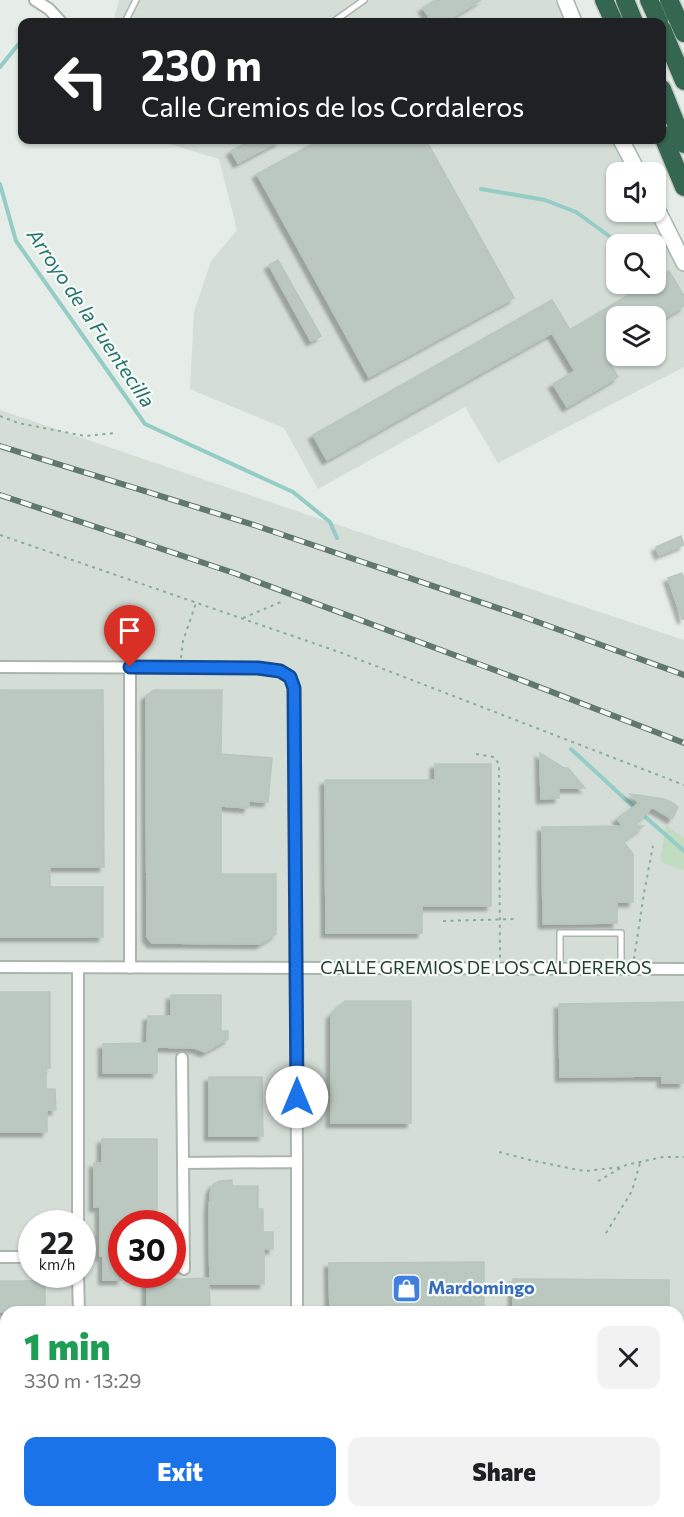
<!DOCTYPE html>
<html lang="en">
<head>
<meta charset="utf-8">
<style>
  :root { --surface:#fff; --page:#f2f2f2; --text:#202124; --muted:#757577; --accent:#1a73e8 }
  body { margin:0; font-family:Commissioner,sans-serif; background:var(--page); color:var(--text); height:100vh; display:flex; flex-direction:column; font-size:22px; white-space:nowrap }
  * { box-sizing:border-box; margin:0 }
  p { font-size:20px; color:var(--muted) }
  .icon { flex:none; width:33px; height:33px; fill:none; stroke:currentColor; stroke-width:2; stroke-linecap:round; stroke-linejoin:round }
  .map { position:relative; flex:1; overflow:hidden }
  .panel { position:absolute; left:0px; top:1306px; width:684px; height:212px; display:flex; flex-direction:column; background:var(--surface); border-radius:18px 18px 0 0; box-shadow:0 2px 4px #0004 }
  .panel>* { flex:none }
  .hud { position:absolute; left:18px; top:18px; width:648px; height:126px; border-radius:12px; box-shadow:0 2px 4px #0004; background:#202124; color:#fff; overflow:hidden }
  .controls { position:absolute; left:606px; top:162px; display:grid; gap:12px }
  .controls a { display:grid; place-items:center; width:60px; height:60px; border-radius:12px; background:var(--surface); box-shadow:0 2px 4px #0004; font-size:30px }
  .speed { position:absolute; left:18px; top:1210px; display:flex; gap:12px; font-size:30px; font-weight:700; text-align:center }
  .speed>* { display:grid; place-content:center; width:78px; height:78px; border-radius:50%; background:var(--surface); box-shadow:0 2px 4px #0004; line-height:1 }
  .speed small { font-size:15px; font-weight:400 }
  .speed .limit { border:9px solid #d22; background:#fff; color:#111 }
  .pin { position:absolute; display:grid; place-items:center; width:51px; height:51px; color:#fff; margin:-62px -26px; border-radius:50% 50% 50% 0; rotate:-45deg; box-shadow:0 0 6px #0007 }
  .pin .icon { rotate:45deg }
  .me { position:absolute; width:66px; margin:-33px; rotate:0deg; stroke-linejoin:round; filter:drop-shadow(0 0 4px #0008) }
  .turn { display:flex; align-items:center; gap:21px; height:126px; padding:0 24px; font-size:27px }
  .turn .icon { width:78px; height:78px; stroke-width:2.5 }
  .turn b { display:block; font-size:42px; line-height:51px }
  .round { display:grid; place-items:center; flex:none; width:63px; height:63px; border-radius:12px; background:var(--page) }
  .overview { display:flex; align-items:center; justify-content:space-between; height:102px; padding:0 24px }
  h1 { font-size:36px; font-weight:800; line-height:45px; color:#1e9e55 }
  .primary-button { display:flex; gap:12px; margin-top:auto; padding:12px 24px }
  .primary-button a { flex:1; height:69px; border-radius:12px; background:var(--accent); color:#fff; font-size:24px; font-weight:800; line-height:69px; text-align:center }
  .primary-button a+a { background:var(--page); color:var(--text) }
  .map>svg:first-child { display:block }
</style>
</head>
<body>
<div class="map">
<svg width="684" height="1517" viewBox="0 0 684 1517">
  <defs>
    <filter id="shadow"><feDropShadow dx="-4.5" dy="4.5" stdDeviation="1.5" flood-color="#0004"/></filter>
  </defs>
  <rect width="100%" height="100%" fill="#e6ede8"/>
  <path fill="#d4ddd6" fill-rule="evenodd" d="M119,0h436l12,22h-454z
    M158,140h469l17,32h-28v40h40v-17l28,55v117l-186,96 -33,-56 -147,82 -34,-61 -94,-39 4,-77 17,-51 26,-31 -18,-71 -60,-18zM616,244h40v40h-40zM616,316h40v40h-40z
    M0,410l317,108 367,122v877h-684zM32,1224h50v51h-50zM122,1224h50v51h-50zM6,1312h672v200h-672z"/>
  <path fill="#c1dcc1" d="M666,826l18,12v32l-24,-8z"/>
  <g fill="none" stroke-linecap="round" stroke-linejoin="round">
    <path stroke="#94ccc6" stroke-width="4" d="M38,22l2,-2
      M0,67l22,-27
      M0,184l16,57 129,183 148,68 37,30 7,16
      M481,189l64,11 31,12 44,32
      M656,270l3,3
      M571,749l65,60
      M642,814l42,37"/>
  </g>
  <path fill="#bbc8c0" stroke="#b9c6bd" stroke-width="1.5" filter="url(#shadow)" d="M435,0h46l-36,22h-13l-9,-14z
    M251,140h30l-43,23 -7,-12z
    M320,140h106l88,158 -145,79 -112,-203z
    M278,260l43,76 -10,5 -42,-76z
    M669,271l15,25v10l-28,17v-7h-40v31l-12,7 14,23 -51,30 -14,-23 22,-13 -23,-38 -225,127 -14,-25 239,-135 18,30 77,-46h9v-5z
    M681,536l3,9 -25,10 -3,-8z
    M682,573l2,6v40h-2l-14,-41z
    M0,690h103l1,177h-54v20h53v50h-103z
    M154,690h68l-1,64 51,4 -4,44 -19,-1 -1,7 -27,-2v68h55v60l-16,10 -108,-1 -5,-6 -1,-241z
    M540,753l24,15h4l17,20h-26v10l-18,1z
    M435,764h56v142h-69v27h-96l-1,-153h110z
    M630,794l34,5 7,3 7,5 -6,12 -20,-12 -16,18 1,1h6l-20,15 10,13v48h-16v21l-74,1 -1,-97 81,-1 -6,-7 22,-16z
    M0,992h50v76h-4v21h9l1,21h-9v22h-47z
    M171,995h50v36h7v8l-23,13 -10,-4 -38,-1v26h-54v-29l44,-1 1,-27h23z
    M345,1001h66v122h-80v-108z
    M684,1002v81h-22v-7l-102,1 -1,-73z
    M209,1077h53l1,59h-54z
    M102,1139h55v85h-35v56h-19v-24h-3v-49h-6v-44h8z
    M232,1180v6h26v23h5v23h10v17h-9v35h-54l-1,-75 2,-20 3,-5 5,-3z
    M484,1262v50h-154l-1,-49z
    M147,1275h10v5l52,-2 1,34h-63z
    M513,1279l156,1v32h-156z
    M0,1281h45v31h-45z"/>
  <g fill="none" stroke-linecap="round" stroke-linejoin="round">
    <defs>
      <path id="service" d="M125,22l11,-22
        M333,22l31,-22
        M560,968v-35h61v36"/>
      <path id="minor" d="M35,0l14,9 12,13
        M0,667l258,1 22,3 10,6 4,11 3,474v150
        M130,667v301
        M0,967l684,2
        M182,1058l2,211
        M183,1163l114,-1
        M78,1224v-256
        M0,1257h32
        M78,1275l1,37
        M295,1517v-5"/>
      <path id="secondary" d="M565,0l9,22
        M621,140l17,32
        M656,207l28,56"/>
      <path id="motorway" d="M604,0l10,22
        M625,0l9,22
        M649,0l10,22
        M669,0l15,33
        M662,29l22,52
        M662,89l22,55
        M662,134l22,53"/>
    </defs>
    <use href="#service" stroke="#a9b5ad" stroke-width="8"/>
    <use href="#minor" stroke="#a9b5ad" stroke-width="14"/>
    <use href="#secondary" stroke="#a5b8ad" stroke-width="18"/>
    <use href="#motorway" stroke="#c2c9c5" stroke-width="21"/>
    <path stroke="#8aad99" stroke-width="2" stroke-dasharray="3 4.5" stroke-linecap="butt" d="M0,416l18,7 67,13 31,-3
      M0,535l342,118 342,132
      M243,618l38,-16
      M181,658l2,-17 13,-38
      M476,754l18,3 5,7 1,195
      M443,921l71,-2
      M634,959l10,-66 9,-47
      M499,1152l35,9 50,10 39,-4
      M598,1181l28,-16 37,-8h21
      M606,1233l26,-42 8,-28"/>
    <use href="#service" stroke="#fff" stroke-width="5"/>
    <use href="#minor" stroke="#fff" stroke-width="10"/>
    <use href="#secondary" stroke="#fff" stroke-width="15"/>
    <use href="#motorway" stroke="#356650" stroke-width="18"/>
    <defs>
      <path id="rail" d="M0,446l257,80 264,90 163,59
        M0,495l234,78 266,99 184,71"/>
    </defs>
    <use href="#rail" stroke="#61786c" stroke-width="6"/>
    <use href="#rail" stroke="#f6faf7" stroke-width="4" stroke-dasharray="11" stroke-linecap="butt"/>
  </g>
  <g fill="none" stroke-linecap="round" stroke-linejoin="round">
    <defs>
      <path id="route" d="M130,667l128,1 22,3 10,6 4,11 3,409"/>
    </defs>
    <use href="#route" stroke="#114b97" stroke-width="15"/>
    <use href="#route" stroke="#1a73e8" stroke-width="10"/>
  </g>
  <defs>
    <symbol id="shop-square" viewBox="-11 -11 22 22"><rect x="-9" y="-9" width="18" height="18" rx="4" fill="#3f7fe0" stroke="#f6faf7"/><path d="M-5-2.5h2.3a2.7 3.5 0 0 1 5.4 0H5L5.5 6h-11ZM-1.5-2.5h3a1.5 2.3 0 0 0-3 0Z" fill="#fff"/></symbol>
  </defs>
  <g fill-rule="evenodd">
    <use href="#shop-square" x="390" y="1272" width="33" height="33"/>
  </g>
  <g text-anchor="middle" stroke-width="4.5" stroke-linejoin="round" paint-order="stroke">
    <g font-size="18" fill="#263d31" stroke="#f6faf7">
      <text x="486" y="974">CALLE GREMIOS DE LOS CALDEREROS</text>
    </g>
    <g font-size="18" font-weight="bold" fill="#366cbe" stroke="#f6faf7" text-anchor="start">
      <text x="428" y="1294">Mardomingo</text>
    </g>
    <g font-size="20" font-style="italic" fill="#26736c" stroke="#f6faf7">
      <text transform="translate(91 318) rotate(56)" y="7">Arroyo de la Fuentecilla</text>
    </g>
  </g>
</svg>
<div class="controls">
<a><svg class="icon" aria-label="sound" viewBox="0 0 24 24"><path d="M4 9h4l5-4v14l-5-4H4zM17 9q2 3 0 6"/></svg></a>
<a><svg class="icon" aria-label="search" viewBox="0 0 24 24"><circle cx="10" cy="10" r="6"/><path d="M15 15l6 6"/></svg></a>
<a><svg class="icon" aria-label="layers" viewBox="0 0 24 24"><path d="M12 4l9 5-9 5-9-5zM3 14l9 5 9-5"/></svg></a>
</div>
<div class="speed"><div>22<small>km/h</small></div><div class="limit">30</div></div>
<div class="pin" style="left:130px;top:667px;background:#d93025"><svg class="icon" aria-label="arrive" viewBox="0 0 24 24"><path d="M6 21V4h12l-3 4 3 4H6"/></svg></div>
<svg class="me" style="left:297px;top:1097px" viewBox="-20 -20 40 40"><circle r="19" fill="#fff"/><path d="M0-13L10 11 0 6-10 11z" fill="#1a73e8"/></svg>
<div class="hud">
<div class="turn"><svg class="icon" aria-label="left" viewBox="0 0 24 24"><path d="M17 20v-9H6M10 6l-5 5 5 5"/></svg><div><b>230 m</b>Calle Gremios de los Cordaleros</div></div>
</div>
<section class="panel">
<div class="overview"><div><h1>1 min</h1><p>330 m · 13:29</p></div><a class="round"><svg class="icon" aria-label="close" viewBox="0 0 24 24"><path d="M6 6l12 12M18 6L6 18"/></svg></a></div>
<div class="primary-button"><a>Exit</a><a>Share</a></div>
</section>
</div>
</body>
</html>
